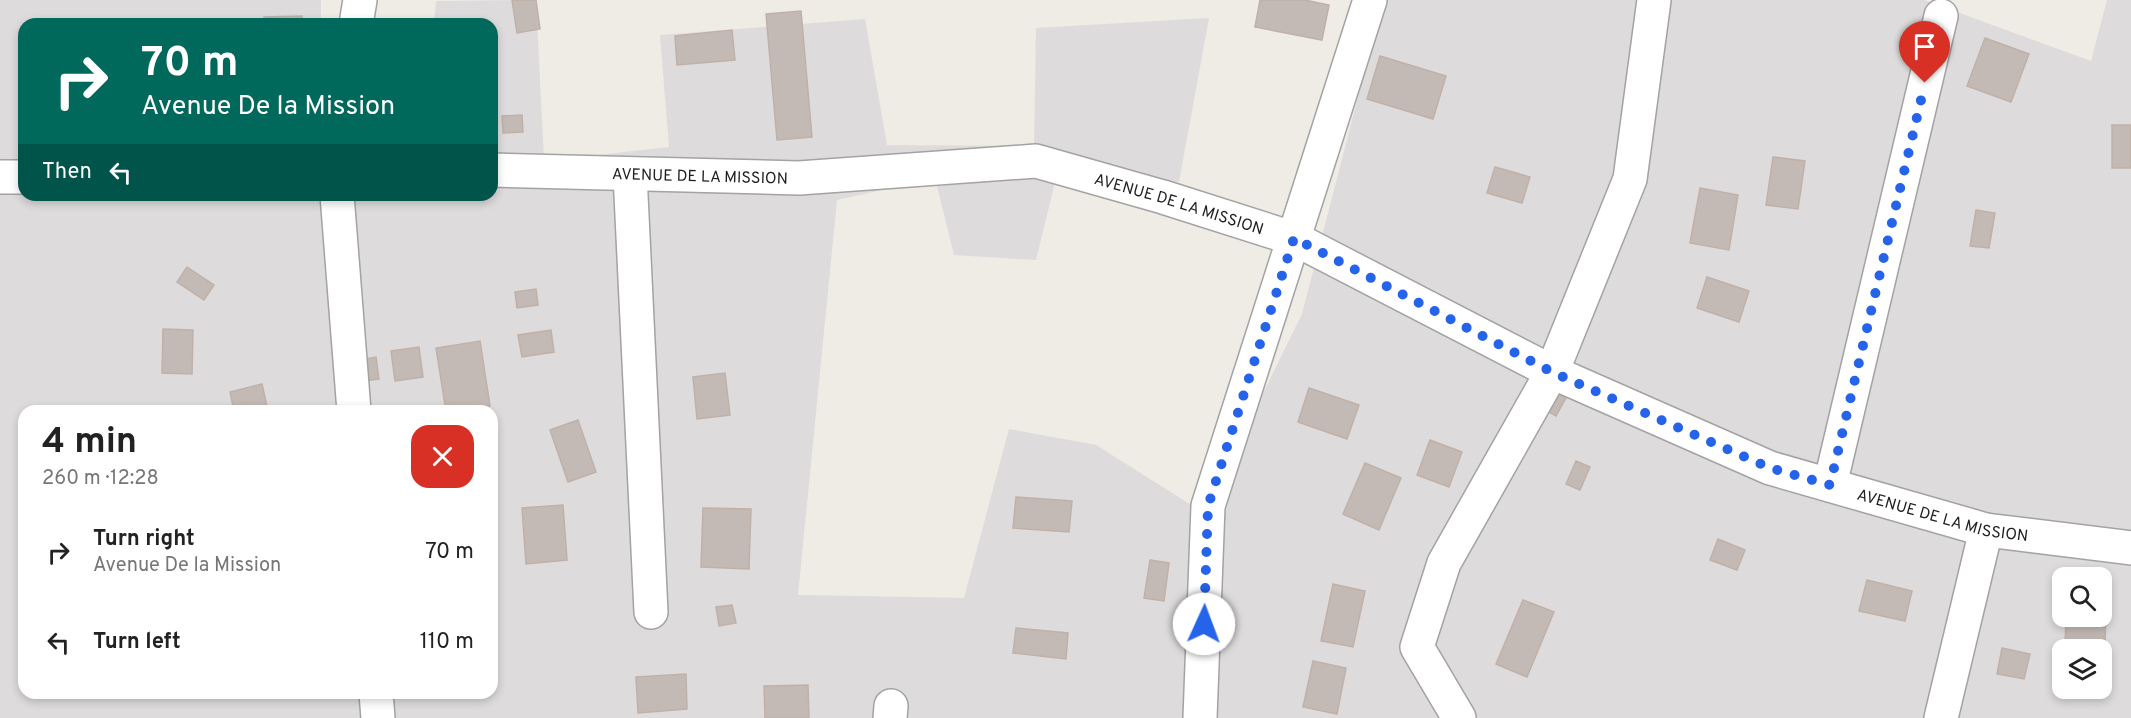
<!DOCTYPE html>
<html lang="en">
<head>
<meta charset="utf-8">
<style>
  :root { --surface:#fff; --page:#f2f2f2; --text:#222; --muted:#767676 }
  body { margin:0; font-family:Overpass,sans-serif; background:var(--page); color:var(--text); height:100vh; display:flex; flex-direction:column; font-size:22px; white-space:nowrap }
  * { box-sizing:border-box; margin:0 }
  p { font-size:20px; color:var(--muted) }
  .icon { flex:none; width:33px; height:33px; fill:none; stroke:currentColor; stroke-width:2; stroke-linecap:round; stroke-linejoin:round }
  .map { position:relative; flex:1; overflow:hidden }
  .details { position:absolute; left:18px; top:405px; width:480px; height:294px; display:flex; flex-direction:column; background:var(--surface); border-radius:18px; box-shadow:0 3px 9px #0003 }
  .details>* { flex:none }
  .guide { position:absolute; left:18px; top:18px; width:480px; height:183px; border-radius:18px; box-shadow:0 3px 9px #0003; background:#00695c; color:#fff; overflow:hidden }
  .tools { position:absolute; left:2052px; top:567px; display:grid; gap:12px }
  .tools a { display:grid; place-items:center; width:60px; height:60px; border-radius:12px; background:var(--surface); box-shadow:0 3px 9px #0003; font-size:30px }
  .pin { position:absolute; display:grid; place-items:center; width:51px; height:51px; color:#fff; margin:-62px -26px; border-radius:50% 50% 50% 0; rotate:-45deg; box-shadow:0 0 6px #0007 }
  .pin .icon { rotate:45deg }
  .me { position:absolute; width:66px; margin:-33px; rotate:2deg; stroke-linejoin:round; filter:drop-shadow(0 0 4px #0008) }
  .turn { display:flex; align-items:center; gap:21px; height:126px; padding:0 24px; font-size:27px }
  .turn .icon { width:78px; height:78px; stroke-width:2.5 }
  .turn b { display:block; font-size:42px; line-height:51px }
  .then { display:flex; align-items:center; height:57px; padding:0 24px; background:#0003; gap:12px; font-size:22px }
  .round { display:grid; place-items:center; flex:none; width:63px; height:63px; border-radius:18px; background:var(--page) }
  .headline { display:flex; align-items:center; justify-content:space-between; height:102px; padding:0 24px }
  h1 { font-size:36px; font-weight:700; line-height:45px }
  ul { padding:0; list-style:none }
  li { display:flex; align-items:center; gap:18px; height:90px; padding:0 24px }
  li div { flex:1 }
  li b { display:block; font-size:22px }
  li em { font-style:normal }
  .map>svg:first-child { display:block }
</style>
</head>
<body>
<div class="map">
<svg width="2131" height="718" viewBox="0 0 2131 718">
  <rect width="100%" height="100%" fill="#efebe5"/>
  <path fill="#dddbdc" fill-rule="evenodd" d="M0,0h321v24h-297v171h468v-171h-58l2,-23 100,-1 8,161 125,-14 -9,-112 205,-16 22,126 147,1 2,-118 173,-10 -30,164 -122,-8 -21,86 -82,-5 -19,-77 -98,22 -39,395 166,3 45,-169 87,16 108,68 98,-199 81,-314h541l167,61 16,-61h24v718h-2131zM24,411h468v282h-468zM2062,578h40v38h-40zM2062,650h40v38h-40z"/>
  <path fill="#c3bab5" stroke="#c0b1a8" stroke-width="1.5" d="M512,0h24l4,29 -23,4z
    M1260,0h45l24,5 -7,35 -67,-13z
    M801,11l11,126 -35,3 -11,-126z
    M302,16v8h-38v-7z
    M732,30l3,30 -58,5 -2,-29z
    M1985,38l44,16 -18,48 -44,-16z
    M1380,56l66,20 -13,43 -66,-20z
    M522,115l1,17 -20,1 -1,-17z
    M2112,125h19v43h-19z
    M1773,157l32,4 -7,48 -32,-4z
    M1495,167l35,10 -8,26 -35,-10z
    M1700,188l38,7 -9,55 -39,-7z
    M1976,210l19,3 -6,35 -19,-2z
    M187,267l27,18 -10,15 -27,-18z
    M1707,277l42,14 -10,31 -42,-14z
    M536,289l2,16 -21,3 -2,-16z
    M163,329l30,1 -1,44 -30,-1z
    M551,330l3,22 -32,5 -4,-22z
    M480,341l10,65 -28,5h-16l-10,-63z
    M419,347l4,30 -28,4 -4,-30z
    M376,357l3,22 -16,2 -4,-21z
    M725,373l5,42 -33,4 -4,-42z
    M262,384l6,27h-34l-4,-19z
    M1549,386l18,10 -11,20 -18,-10z
    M1309,388l50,17 -12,34 -49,-17z
    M578,420l18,52 -28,10 -18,-52z
    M1430,440l32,12 -13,35 -32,-12z
    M1576,461l14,6 -10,23 -14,-6z
    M1365,463l36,15 -22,52 -36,-16z
    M1016,497l56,4 -3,31 -56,-4z
    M563,505l4,55 -41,4 -4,-56z
    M703,508l48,1 -2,60 -48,-2z
    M1718,539l27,11 -8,20 -27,-10z
    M1150,560l19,3 -5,38 -20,-3z
    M2102,579h5l-3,96h-2v-25h-37l1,-34h36z
    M1867,580l45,11 -7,30 -46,-10z
    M1333,584l32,7 -12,56 -32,-6z
    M1523,600l31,12 -27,65 -31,-13z
    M732,605l4,18 -17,3 -3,-19z
    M1016,628l52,5 -2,26 -53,-6z
    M2002,648l28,6 -6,25 -27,-5z
    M1313,661l33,7 -9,46 -34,-7z
    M686,674l1,35 -49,4 -2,-36z
    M808,685l1,33h-44l-1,-32z"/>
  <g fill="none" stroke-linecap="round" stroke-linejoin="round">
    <defs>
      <g id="minor">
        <path d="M356,24l4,-24"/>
        <path id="s1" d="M492,170l307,8 237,-17 127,36 132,42 257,133 218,96 216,62 145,18"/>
        <path d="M630,174l21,438"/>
        <path d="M0,177h24"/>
        <path d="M337,195l17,216"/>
        <path d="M1830,485l111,-469"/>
        <path d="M376,693l2,25"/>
        <path d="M890,718l1,-12"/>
        <path d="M1200,718l8,-212 162,-506"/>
        <path d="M1459,718l-42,-71 27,-84 108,-191 78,-193 24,-179"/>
        <path d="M1941,718l45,-188"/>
      </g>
    </defs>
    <use href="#minor" stroke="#a3a3a3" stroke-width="36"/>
    <use href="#minor" stroke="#fff" stroke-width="33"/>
  </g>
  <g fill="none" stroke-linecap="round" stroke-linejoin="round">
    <path stroke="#2563eb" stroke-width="10" stroke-dasharray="0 18" d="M1204,624l4,-118 86,-268 258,134 218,96 60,17 95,-402"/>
  </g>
  <g text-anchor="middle" stroke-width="5" stroke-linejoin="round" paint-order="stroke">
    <g font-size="16" fill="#1f1f1f" stroke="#fff">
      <text dy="6" stroke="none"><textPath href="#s1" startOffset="208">AVENUE DE LA MISSION</textPath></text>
      <text dy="6" stroke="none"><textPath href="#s1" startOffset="694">AVENUE DE LA MISSION</textPath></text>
      <text dy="6" stroke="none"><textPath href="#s1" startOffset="1522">AVENUE DE LA MISSION</textPath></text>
    </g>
  </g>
</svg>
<div class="tools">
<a><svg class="icon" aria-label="search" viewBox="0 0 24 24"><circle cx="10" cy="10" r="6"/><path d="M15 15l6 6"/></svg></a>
<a><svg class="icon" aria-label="layers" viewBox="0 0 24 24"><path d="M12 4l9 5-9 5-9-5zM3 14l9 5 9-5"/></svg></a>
</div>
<div class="pin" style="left:1925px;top:83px;background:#d93025"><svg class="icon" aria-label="arrive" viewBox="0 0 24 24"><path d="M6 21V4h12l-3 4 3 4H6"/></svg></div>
<svg class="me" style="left:1204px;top:624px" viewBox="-20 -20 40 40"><circle r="19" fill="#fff"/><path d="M0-13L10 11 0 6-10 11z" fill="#2563eb"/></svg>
<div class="guide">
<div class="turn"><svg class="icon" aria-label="right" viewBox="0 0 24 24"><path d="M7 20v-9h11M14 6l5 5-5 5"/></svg><div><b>70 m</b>Avenue De la Mission</div></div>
<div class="then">Then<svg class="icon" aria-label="left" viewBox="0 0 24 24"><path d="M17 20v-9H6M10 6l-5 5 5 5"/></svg></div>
</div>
<section class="details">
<div class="headline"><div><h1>4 min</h1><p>260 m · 12:28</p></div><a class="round" style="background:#d93025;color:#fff"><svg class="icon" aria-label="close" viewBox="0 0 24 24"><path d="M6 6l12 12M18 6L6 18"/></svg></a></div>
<ul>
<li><svg class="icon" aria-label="right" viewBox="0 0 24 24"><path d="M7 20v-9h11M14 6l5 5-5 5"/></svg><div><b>Turn right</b><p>Avenue De la Mission</p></div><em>70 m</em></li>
<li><svg class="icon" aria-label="left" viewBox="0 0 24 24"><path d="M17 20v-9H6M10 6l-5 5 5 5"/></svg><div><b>Turn left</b></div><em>110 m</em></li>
</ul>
</section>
</div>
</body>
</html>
